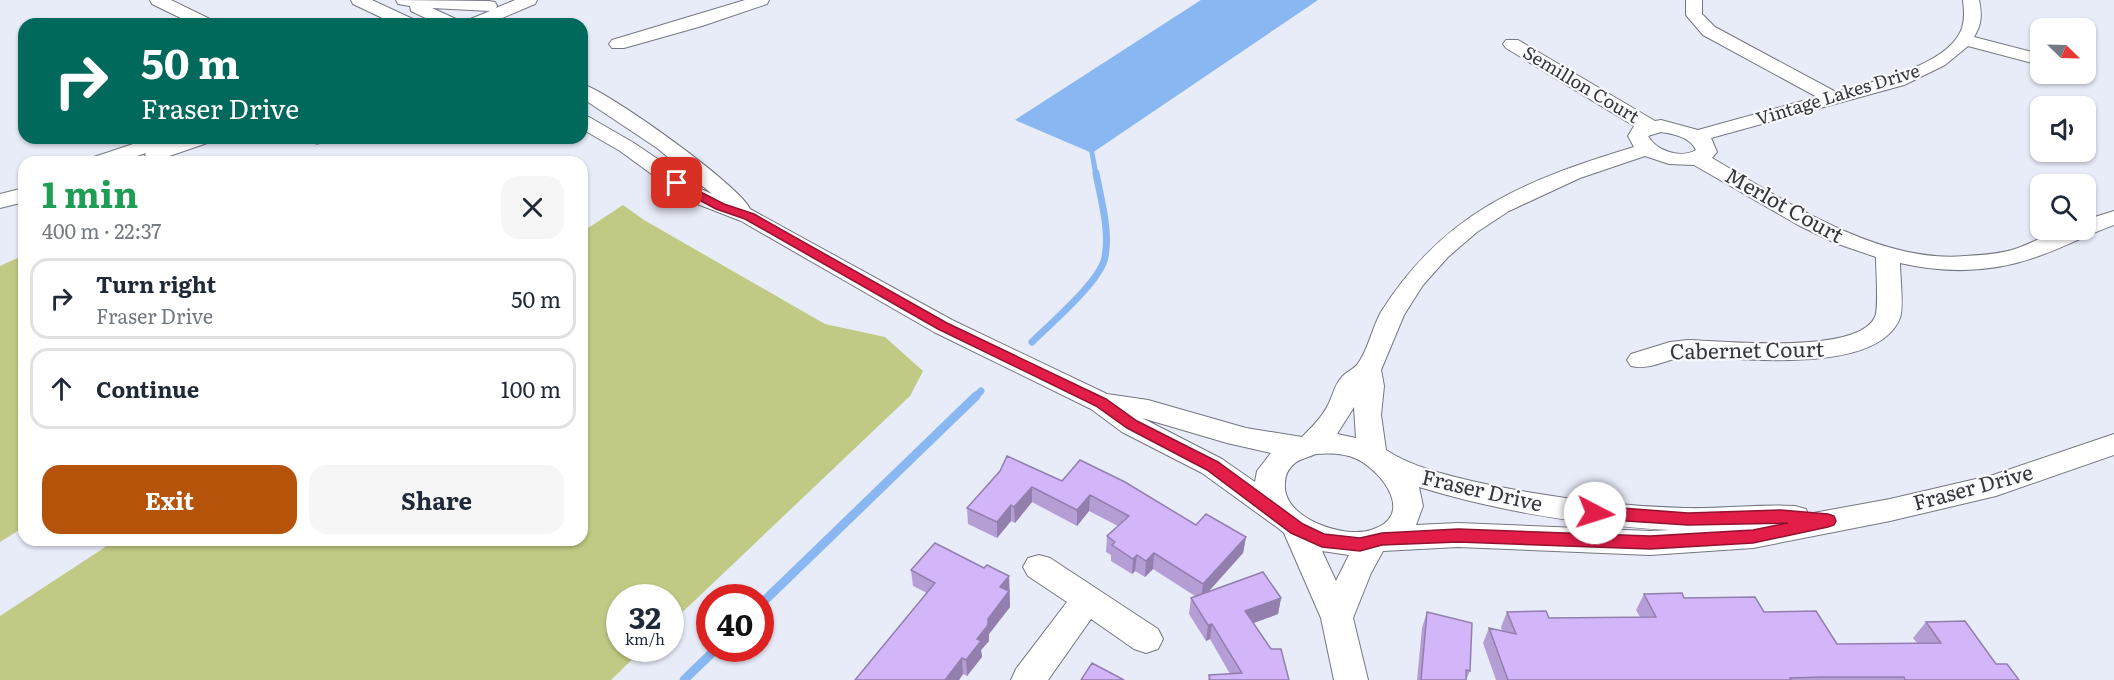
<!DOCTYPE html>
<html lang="en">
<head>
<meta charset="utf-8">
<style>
  :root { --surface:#fff; --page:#f6f6f7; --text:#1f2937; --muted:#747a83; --line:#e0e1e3; --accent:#b45309 }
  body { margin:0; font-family:Literata,serif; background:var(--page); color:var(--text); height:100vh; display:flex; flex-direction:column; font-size:22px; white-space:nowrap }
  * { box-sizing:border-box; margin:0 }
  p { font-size:20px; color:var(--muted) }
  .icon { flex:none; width:33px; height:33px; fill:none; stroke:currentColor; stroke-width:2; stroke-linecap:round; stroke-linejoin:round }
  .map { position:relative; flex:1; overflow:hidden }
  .sheet { position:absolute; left:18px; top:156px; width:570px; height:390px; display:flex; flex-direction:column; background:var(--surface); border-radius:18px; box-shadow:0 2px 4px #0004 }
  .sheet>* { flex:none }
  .top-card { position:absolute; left:18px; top:18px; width:570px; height:126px; border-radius:18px; box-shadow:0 2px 4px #0004; background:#00695c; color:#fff; overflow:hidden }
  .needle { width:39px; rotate:113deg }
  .tools { position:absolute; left:2030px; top:18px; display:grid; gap:12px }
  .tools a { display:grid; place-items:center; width:66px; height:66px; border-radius:12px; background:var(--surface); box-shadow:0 2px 4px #0004; font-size:30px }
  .speed { position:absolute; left:606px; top:584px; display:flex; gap:12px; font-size:30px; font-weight:700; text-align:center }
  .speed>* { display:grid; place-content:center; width:78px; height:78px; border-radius:50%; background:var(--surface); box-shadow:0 2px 4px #0004; line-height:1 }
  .speed small { font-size:15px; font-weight:400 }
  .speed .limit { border:9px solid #d22; background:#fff; color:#111 }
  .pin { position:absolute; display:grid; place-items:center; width:51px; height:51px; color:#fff; margin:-26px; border-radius:12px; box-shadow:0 3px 9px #0006 }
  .me { position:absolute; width:66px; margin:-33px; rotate:95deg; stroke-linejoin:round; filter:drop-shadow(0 0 4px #0008) }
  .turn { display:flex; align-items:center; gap:21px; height:126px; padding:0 24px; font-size:27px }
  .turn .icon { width:78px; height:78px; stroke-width:2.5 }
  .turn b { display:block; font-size:42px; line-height:51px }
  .round { display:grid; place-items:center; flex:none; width:63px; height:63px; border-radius:18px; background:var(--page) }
  .head { display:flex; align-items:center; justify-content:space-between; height:102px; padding:0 24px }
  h1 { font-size:36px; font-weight:700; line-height:45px; color:#1e9e55 }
  .primary-button { display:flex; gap:12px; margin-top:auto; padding:12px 24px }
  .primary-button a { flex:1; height:69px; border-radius:18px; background:var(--accent); color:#fff; font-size:24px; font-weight:700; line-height:69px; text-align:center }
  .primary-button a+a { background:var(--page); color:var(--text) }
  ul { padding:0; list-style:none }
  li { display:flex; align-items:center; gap:18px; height:81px; margin:0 12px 9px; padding:0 12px; border:3px solid var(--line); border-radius:18px }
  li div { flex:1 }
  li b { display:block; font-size:22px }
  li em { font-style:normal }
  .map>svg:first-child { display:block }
</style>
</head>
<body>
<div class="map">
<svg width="2114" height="680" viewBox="0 0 2114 680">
  <rect width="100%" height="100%" fill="#e8ecf8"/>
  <path fill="#c0ca84" d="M623,205l21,15 181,104 60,13 38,34 -13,25 -239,227 -1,-26h-50v51h24l-33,32h-611v-64l116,-76h466v-308z
    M24,255v272l-24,15v-276z"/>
  <path fill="#89b7f1" d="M1201,0h117l-226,153 -77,-33z"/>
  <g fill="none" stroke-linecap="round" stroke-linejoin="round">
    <path stroke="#89b7f1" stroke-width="5" d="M1092,153l4,22"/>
    <path stroke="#89b7f1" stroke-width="7" d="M1032,342c18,-18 69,-61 73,-85 5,-27 -4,-57 -9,-84
      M975,397l6,-6"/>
    <path stroke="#89b7f1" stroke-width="9" d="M760,605l216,-209
      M684,680l33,-32"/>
    <defs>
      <path id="minor" d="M150,0h21l41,20 3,4h-22l-41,-20z
        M351,0h21l43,20 3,4h-23l-42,-20z
        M396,0l93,1 6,1 2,4 -1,2 19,-8h22l-2,4 -47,20h-23l3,-4 22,-9 -58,-3 26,12 3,4h-23l-27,-13 -1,-5 -12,-2z
        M745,0h24l-2,4 -65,22 -78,22h-12l-3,-4 3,-4z
        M1686,0h16v14l13,13 121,65c35,-10 113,-26 126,-64 3,-10 2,-18 1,-28h16c3,14 3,24 -5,37l66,17v11l-72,-19 -23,19 -41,20 -193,53 6,14 -5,6c72,42 166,106 253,98 17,-1 35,-2 50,-7 16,-5 31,-15 47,-19 7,-2 16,0 23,0v-10l29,-9v14c-28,10 -53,24 -81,33 -43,15 -90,15 -133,5 0,13 4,44 0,55 -23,58 -161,40 -212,38 -19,2 -39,15 -57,10l-4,-6 4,-6 39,-12 18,-2c37,1 170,15 187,-23 4,-8 1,-47 1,-60l-41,-14 -37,-18 -104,-60 -25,-1 -24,-8 -65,22 -71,33 -32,21 -29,25 -25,28 -19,30 -23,55 3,16 -3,29 5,35c26,17 60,25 90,32 69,15 139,24 209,26 37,1 73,-4 110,-2l11,3 2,5 82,-15 103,-24 121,-41v21l-118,41 -106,25 -137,27 -103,7 -192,-8 -75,4 -12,22 -18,45 15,62h-34l-13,-62 -37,-85 -6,-5 -76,-55 -80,-41 -31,-23 -157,-77 -193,-111 -54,-21 -67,-49 -38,-22v-14l7,2 45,26 69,47 9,4 -55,-46 -75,-50v-14c26,7 160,103 168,125l202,111 155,74 41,6 98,28 56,9c10,-10 20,-20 26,-32 5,-9 6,-20 14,-28 5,-6 13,-8 17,-15 10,-15 13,-34 22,-50 63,-100 144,-132 253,-165l-6,-11 6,-10 -128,-78 -3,-4 3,-4h12l137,81 6,-1 37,10 119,-33 -114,-62 -17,-20zM1661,132c13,2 29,5 35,18 -15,9 -40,1 -48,-14zM1354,407l2,31 -19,-4zM1142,418l85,25 44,10 -14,18 -2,11 -33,-23zM1316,454c13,-1 28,-1 41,5 26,13 59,57 14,71 -27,9 -90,-12 -86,-47 0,-8 3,-14 10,-20 5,-4 14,-6 21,-9zM1419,487c82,25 165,38 251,43l-20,1 -192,-8 -42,2 7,-19zM1322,551l27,4 -13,26z
        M151,138h62l-3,4 -55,19 -7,-2 -3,-4 1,-2 -27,9h-31l3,-4z
        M24,188v14l-24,6v-14z
        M1039,555l11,3 108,71 5,10 -5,10 -12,4 -12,-4 -43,-30 -43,61h-37l5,-11 51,-67 -39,-26 -5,-9 5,-9z"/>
    </defs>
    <use href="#minor" stroke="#747781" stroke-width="2"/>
    <use href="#minor" fill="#fff" fill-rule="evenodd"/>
  </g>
  <path fill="#b59dd6" d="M302,138h29l-14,7z
    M1000,471l62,10 134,44 50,12 -3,16 -35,39 73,6 -3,16 -25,9 36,57h-81l1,-5 21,-1 -20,-35 -4,2 -17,-27 2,-16 4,-2 -42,-27 -8,8 -10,-6 -3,3 -21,-13v-6l-5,-3 1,-16 11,-10 -29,-15 -12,15 -45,-24 -17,21 -4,-2 -14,17 -29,-14 -1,-16z
    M984,568l25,8 1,31 -21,27v7l-8,9 1,7 -15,19 -4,-2 -4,6h-104l72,-87 -14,-7 -2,-16z
    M1644,594l40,4 80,14 73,32h81l-5,-6 13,-16 70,42 23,16h-523l-13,-37 6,-15 13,3 -1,-4 6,-15 42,6 91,-1 -4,-7z
    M1427,612l43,59 -4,9h-49l5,-52z"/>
  <path fill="#937fae" d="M314,138h17l-14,7z
    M1032,487v15l-17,21 -1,-16z
    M1090,495l-1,16 -12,15v-16z
    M1011,505v16l-14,17v-16z
    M1246,537l-3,16 -42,47 2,-16z
    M1154,553l-1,16 -8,8 1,-16z
    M1137,555l-2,16 -3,3 1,-15z
    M1009,576l1,31 -21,27v7l-8,9 1,7 -15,19 -1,-16 22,-41 12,-32z
    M1281,598l-3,16 -35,13 2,-16z
    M1212,624l-2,15 -4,2 2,-16z
    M962,658l1,16 -4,6h-14z"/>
  <path fill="#d2b6f9" stroke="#937fae" stroke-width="1.5" d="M1007,456l55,25 18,-21 45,22 71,43 10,-11 40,23 -43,47 -49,-31 -8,8 -9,-6 -4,4 -21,-14 3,-3 -8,-6 22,-20 -39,-21 -13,15 -45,-23 -18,20 -3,-2 -14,17 -30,-14 33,-37z
    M935,543l49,25 3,-3 22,11 -9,11 9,4 -21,28v6l-11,14 4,2 -15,19 -4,-2 -17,22h-90l80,-97 -24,-13z
    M1263,572l18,26 -36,13 26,38h10l8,31h-79l-1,-5 33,-2 -30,-49 -4,1 -17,-27z
    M1682,593l2,5 71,-1 9,15 52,-1 21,33 104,-1 -15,-21 39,-1 31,43h11l12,16h-114l-1,-3h-82l-32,1 1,2h-283l-19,-52 27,6 -9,-22 39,-1 3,7 107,-1 -12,-23z
    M1427,612l45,11 -2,48 -4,-1v10h-45z
    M1092,663l32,17h-43z"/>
  <path fill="#e11d48" stroke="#92132f" stroke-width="1.5" d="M677,180l47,24 30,10 193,109 159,76 31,22 81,41 85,62 21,10 36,4 22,-5 76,-4 192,7 103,-6 35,-7 -100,2 -93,-6 -5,-2 -3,-4 3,-5 5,-2 93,7 93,-3 47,4 6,2 2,5 -2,4 -6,2 -75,16 -103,6 -192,-7 -76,3 -22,6 -38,-4 -31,-14 -84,-63 -80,-42 -31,-22 -158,-77 -193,-110 -29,-10 -43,-23 -2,-3z"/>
  <g text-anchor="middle" stroke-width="4.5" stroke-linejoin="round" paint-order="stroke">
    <g font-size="18" fill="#36373c" stroke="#f8fafe">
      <text transform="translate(1581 85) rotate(31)" y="6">Semillon Court</text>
      <text transform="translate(1838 95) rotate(-17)" y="6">Vintage Lakes Drive</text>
    </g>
    <g font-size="21" fill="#36373c" stroke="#f8fafe">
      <text transform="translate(1784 206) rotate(29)" y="7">Merlot Court</text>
      <text transform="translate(1747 351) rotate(-1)" y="7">Cabernet Court</text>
      <text transform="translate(1973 488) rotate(-15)" y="7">Fraser Drive</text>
      <text transform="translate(1482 491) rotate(13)" y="7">Fraser Drive</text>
    </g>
  </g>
</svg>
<div class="tools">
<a><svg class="needle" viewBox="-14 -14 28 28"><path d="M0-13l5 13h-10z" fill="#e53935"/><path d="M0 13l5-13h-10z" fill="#747a83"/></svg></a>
<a><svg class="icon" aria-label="sound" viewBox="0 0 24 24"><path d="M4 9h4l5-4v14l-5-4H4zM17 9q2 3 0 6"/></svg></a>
<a><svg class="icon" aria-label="search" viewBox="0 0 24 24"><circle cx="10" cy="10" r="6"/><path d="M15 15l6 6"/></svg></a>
</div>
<div class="speed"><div>32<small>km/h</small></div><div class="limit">40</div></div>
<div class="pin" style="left:677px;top:183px;background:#d93025"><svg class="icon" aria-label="arrive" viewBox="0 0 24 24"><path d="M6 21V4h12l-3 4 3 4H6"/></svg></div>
<svg class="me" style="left:1595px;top:513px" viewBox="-20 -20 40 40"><circle r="19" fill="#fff"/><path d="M0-13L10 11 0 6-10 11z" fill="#e11d48"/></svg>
<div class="top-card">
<div class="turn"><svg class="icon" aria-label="right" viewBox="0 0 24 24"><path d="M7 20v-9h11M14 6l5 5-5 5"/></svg><div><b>50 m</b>Fraser Drive</div></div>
</div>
<section class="sheet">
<div class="head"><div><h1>1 min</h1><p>400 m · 22:37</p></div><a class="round"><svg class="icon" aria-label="close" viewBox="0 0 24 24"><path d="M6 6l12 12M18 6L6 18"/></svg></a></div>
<ul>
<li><svg class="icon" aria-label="right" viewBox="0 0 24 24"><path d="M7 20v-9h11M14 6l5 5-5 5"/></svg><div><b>Turn right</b><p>Fraser Drive</p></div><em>50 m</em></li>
<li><svg class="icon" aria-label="ahead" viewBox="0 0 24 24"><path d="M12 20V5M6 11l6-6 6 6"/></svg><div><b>Continue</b></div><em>100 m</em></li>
</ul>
<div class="primary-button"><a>Exit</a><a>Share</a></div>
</section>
</div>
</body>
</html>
